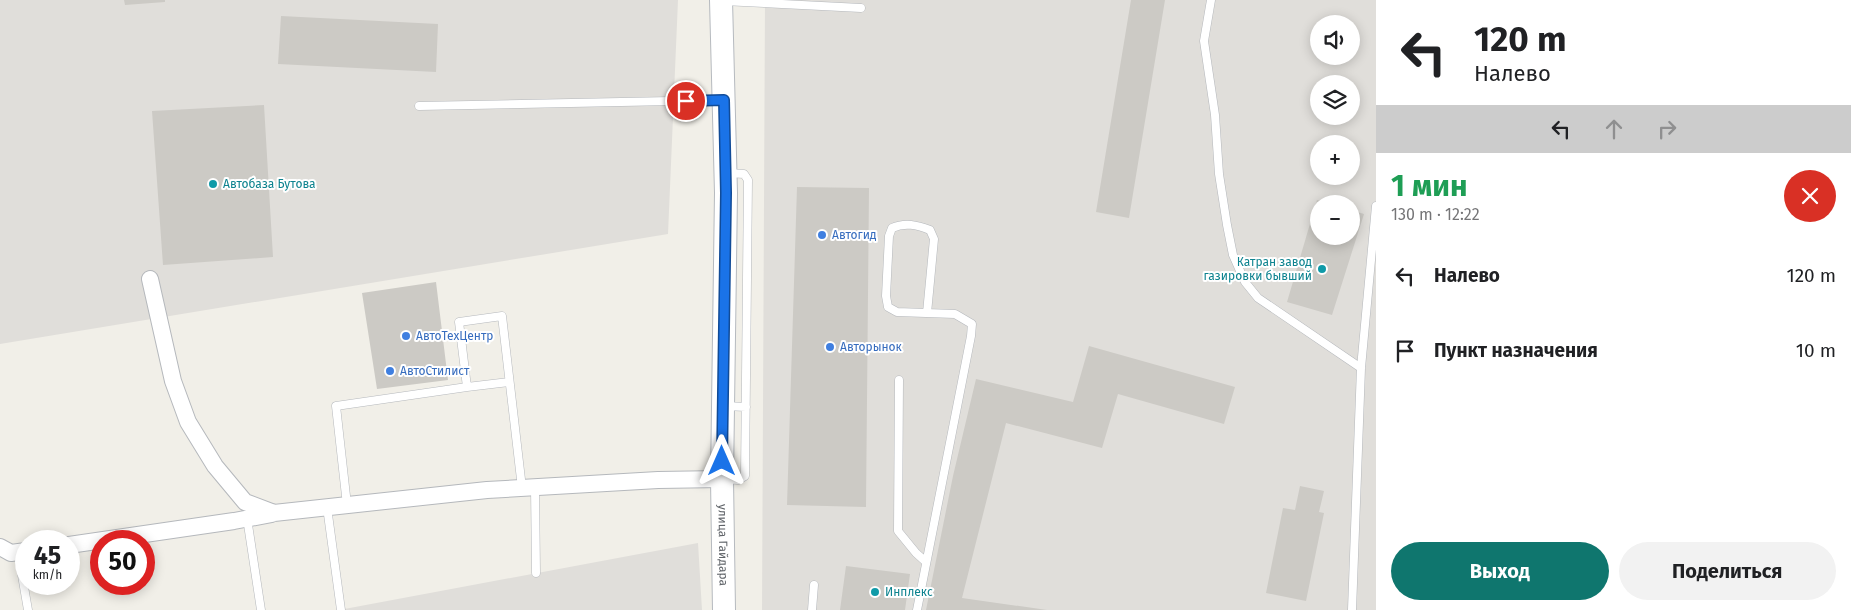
<!DOCTYPE html>
<html lang="ru">
<head>
<meta charset="utf-8">
<style>
  :root { --surface:#fff; --page:#f2f2f2; --text:#202124; --muted:#757577; --accent:#0f766e }
  body { margin:0; font-family:"Fira Sans",sans-serif; background:var(--page); color:var(--text); height:100vh; display:flex; flex-direction:column; font-size:19px; white-space:nowrap }
  * { box-sizing:border-box; margin:0 }
  p { font-size:16px; color:var(--muted) }
  .icon { flex:none; width:28px; height:28px; fill:none; stroke:currentColor; stroke-width:2; stroke-linecap:round; stroke-linejoin:round }
  .map { position:relative; flex:1; overflow:hidden }
  .details { display:flex; flex-direction:column; background:var(--surface); width:475px }
  .details>* { flex:none }
  .top-card { background:#fff; color:var(--text); overflow:hidden }
  .buttons { position:absolute; left:1310px; top:15px; display:grid; gap:10px }
  .buttons a { display:grid; place-items:center; width:50px; height:50px; border-radius:50%; background:var(--surface); box-shadow:0 2px 12px #0003; font-size:25px }
  .speed { position:absolute; left:15px; top:530px; display:flex; gap:10px; font-size:25px; font-weight:700; text-align:center }
  .speed>* { display:grid; place-content:center; width:65px; height:65px; border-radius:50%; background:var(--surface); box-shadow:0 2px 12px #0003; line-height:1 }
  .speed small { font-size:12px; font-weight:400 }
  .speed .limit { border:8px solid #d22; background:#fff; color:#111 }
  .pin { position:absolute; display:grid; place-items:center; width:42px; height:42px; color:#fff; margin:-21px; border:2px solid #fff; border-radius:50%; box-shadow:0 1px 5px #0007 }
  .me { position:absolute; width:55px; margin:-28px; rotate:0deg; stroke-linejoin:round; filter:drop-shadow(0 0 4px #0008) }
  .turn { display:flex; align-items:center; gap:18px; height:105px; padding:0 15px; font-size:22px }
  .turn .icon { width:65px; height:65px; stroke-width:2.5 }
  .turn b { display:block; font-size:35px; line-height:42px }
  .lanes { display:flex; align-items:center; height:48px; padding:0 15px; background:#0003; justify-content:center; gap:25px; direction:ltr }
  .lanes .off { opacity:.35 }
  .round { display:grid; place-items:center; flex:none; width:52px; height:52px; border-radius:26px; background:var(--page) }
  .overview { display:flex; align-items:center; justify-content:space-between; height:85px; padding:0 15px }
  h1 { font-size:30px; font-weight:700; line-height:38px; color:#1e9e55 }
  .cta { display:flex; gap:10px; margin-top:auto; padding:10px 15px }
  .cta a { flex:1; height:58px; border-radius:30px; background:var(--accent); color:#fff; font-size:20px; font-weight:700; line-height:58px; text-align:center }
  .cta a+a { background:var(--page); color:var(--text) }
  ul { padding:0; list-style:none }
  li { display:flex; align-items:center; gap:15px; height:75px; padding:0 15px }
  li div { flex:1 }
  li b { display:block; font-size:19px }
  li em { font-style:normal }
  main { display:flex; flex:1; min-height:0 }
  .map>svg:first-child { display:block }
</style>
</head>
<body>
<main>
<div class="map">
<svg width="1376" height="610" viewBox="0 0 1376 610">
  <rect width="100%" height="100%" fill="#f1efe8"/>
  <path fill="#e0deda" fill-rule="evenodd" d="M0,0h678l-10,234 -668,110z
    M765,0h611v610h-614zM1319,24h32v32h-32zM1319,84h32v32h-32zM1319,144h32v32h-32zM1319,204h32v32h-32z
    M698,543l4,67h-363z"/>
  <path fill="#cccac5" d="M124,0h41v2l-40,3z
    M1131,0h34l-36,218 -33,-6z
    M281,16l157,8 -2,48 -158,-8z
    M264,105l9,152 -110,8 -11,-154z
    M797,187l72,1 -3,319 -79,-2z
    M1317,200l11,3 -9,1v32h32v-26l13,4 -32,101 -45,-13z
    M436,282l12,98 -71,9 -15,-96z
    M1089,346l146,41 -11,37 -106,-30 -16,54 -96,-25 -44,175 85,12h-121l27,-134 23,-97 97,23z
    M1300,486l24,5 -5,21 5,1 -18,88 -40,-8 17,-85 12,2z
    M846,566l64,8 -5,36h-65z"/>
  <g fill="none" stroke-linecap="round" stroke-linejoin="round">
    <defs>
      <path id="lane" d="M1211,0l-7,41 11,74 4,59 8,51 6,30 12,27 13,16 103,70
        M723,1l138,7
        M419,106l303,-6
        M899,380l-1,151 18,22 10,9
        M467,387l42,-5
        M725,406l21,1
        M725,479l13,1 7,-4 3,-296 -4,-6 -16,-1
        M535,487l1,86
        M347,505l-11,-99 131,-19 -8,-65 43,-6 20,172
        M327,507l14,103
        M247,518l14,92
        M18,552l10,58
        M812,610l2,-25
        M917,610l54,-274 1,-12 -17,-10 -58,-2 -9,-5 -2,-11 3,-60 3,-8c13,-6 25,-3 38,2l4,9 -7,74
        M1352,610l9,-242 15,-162"/>
      <path id="street" d="M150,279l23,102 15,41 27,44 30,36 29,11 213,-23 171,-10 64,-1
        M69,545l165,-24 38,-7
        M0,547l11,6 15,-2"/>
      <g id="secondary">
        <path id="s1" d="M721,0l5,193 -4,286 2,131"/>
      </g>
    </defs>
    <use href="#lane" stroke="#b5b8bc" stroke-width="9"/>
    <use href="#street" stroke="#b5b8bc" stroke-width="18"/>
    <use href="#secondary" stroke="#b6babf" stroke-width="24"/>
    <use href="#lane" stroke="#fff" stroke-width="8"/>
    <use href="#street" stroke="#fff" stroke-width="16"/>
    <use href="#secondary" stroke="#fff" stroke-width="22"/>
  </g>
  <g fill="none" stroke-linecap="round" stroke-linejoin="round">
    <defs>
      <path id="route" d="M686,101l38,-1 2,93 -4,268"/>
    </defs>
    <use href="#route" stroke="#114b97" stroke-width="12"/>
    <use href="#route" stroke="#1a73e8" stroke-width="9"/>
  </g>
  <g fill="#0f9aa8" stroke="#fff" stroke-width="2">
    <circle cx="213" cy="184" r="5"/>
    <circle cx="1322" cy="269" r="5"/>
    <circle cx="875" cy="592" r="5"/>
  </g>
  <g fill="#3f7fe0" stroke="#fff" stroke-width="2">
    <circle cx="822" cy="235" r="5"/>
    <circle cx="406" cy="336" r="5"/>
    <circle cx="830" cy="347" r="5"/>
    <circle cx="390" cy="371" r="5"/>
  </g>
  <g text-anchor="middle" stroke-width="4" stroke-linejoin="round" paint-order="stroke">
    <g font-size="12" fill="#0d838f" stroke="#fff" text-anchor="start">
      <text x="223" y="188">Автобаза Бутова</text>
      <text x="1312" y="266" text-anchor="end">Катран завод<tspan x="1312" dy="14">газировки бывший</tspan></text>
      <text x="885" y="596">Инплекс</text>
    </g>
    <g font-size="12" fill="#366cbe" stroke="#fff" text-anchor="start">
      <text x="832" y="239">Автогид</text>
      <text x="416" y="340">АвтоТехЦентр</text>
      <text x="840" y="351">Авторынок</text>
      <text x="400" y="375">АвтоСтилист</text>
    </g>
    <g font-size="12" fill="#5f6368" stroke="#fff">
      <text dy="4" stroke="none"><textPath href="#s1" startOffset="545">улица Гайдара</textPath></text>
    </g>
  </g>
</svg>
<div class="buttons">
<a><svg class="icon" aria-label="sound" viewBox="0 0 24 24"><path d="M4 9h4l5-4v14l-5-4H4zM17 9q2 3 0 6"/></svg></a>
<a><svg class="icon" aria-label="layers" viewBox="0 0 24 24"><path d="M12 4l9 5-9 5-9-5zM3 14l9 5 9-5"/></svg></a>
<a>+</a>
<a>−</a>
</div>
<div class="speed"><div>45<small>km/h</small></div><div class="limit">50</div></div>
<div class="pin" style="left:686px;top:101px;background:#d93025"><svg class="icon" aria-label="arrive" viewBox="0 0 24 24"><path d="M6 21V4h12l-3 4 3 4H6"/></svg></div>
<svg class="me" style="left:722px;top:461px" viewBox="-20 -20 40 40"><path d="M0-17L14 15 0 8-14 15z" fill="#1a73e8" stroke="#fff" stroke-width="4"/></svg>
</div>
<section class="details">
<div class="top-card">
<div class="turn"><svg class="icon" aria-label="left" viewBox="0 0 24 24"><path d="M17 20v-9H6M10 6l-5 5 5 5"/></svg><div><b>120 m</b>Налево</div></div>
<div class="lanes"><svg class="icon" aria-label="left" viewBox="0 0 24 24"><path d="M17 20v-9H6M10 6l-5 5 5 5"/></svg><svg class="icon off" aria-label="ahead" viewBox="0 0 24 24"><path d="M12 20V5M6 11l6-6 6 6"/></svg><svg class="icon off" aria-label="right" viewBox="0 0 24 24"><path d="M7 20v-9h11M14 6l5 5-5 5"/></svg></div>
</div>
<div class="overview"><div><h1>1 мин</h1><p>130 m · 12:22</p></div><a class="round" style="background:#d93025;color:#fff"><svg class="icon" aria-label="close" viewBox="0 0 24 24"><path d="M6 6l12 12M18 6L6 18"/></svg></a></div>
<ul>
<li><svg class="icon" aria-label="left" viewBox="0 0 24 24"><path d="M17 20v-9H6M10 6l-5 5 5 5"/></svg><div><b>Налево</b></div><em>120 m</em></li>
<li><svg class="icon" aria-label="arrive" viewBox="0 0 24 24"><path d="M6 21V4h12l-3 4 3 4H6"/></svg><div><b>Пункт назначения</b></div><em>10 m</em></li>
</ul>
<div class="cta"><a>Выход</a><a>Поделиться</a></div>
</section>
</main>
</body>
</html>
